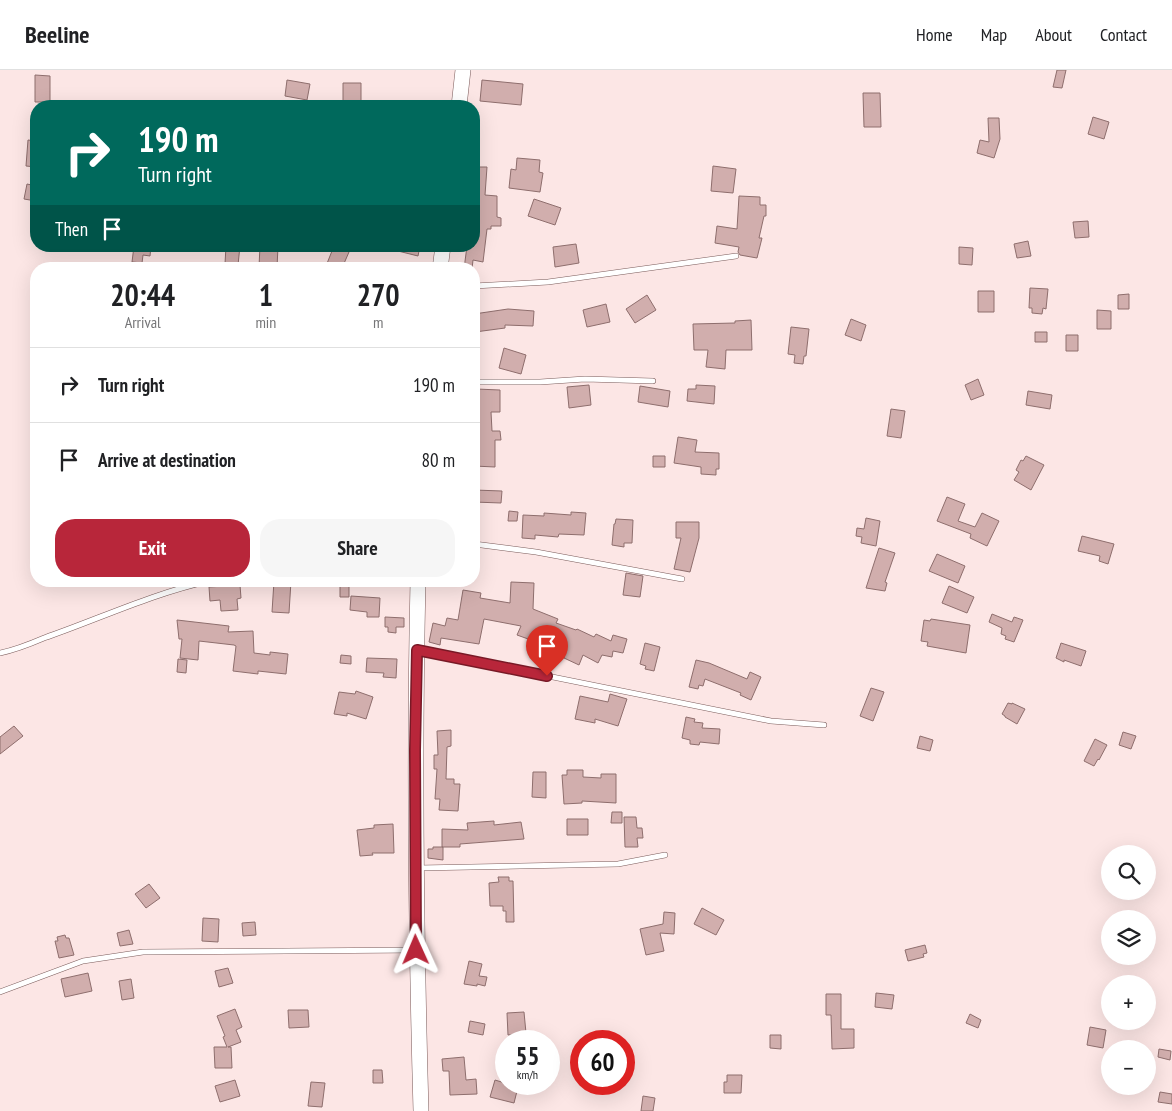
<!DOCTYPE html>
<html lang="en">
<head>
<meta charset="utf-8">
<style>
  :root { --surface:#fff; --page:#f6f6f6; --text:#202124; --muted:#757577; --line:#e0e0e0; --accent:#b8263a }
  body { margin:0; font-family:"PT Sans Narrow",sans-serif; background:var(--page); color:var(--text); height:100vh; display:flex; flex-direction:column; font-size:19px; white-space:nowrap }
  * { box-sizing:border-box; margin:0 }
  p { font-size:16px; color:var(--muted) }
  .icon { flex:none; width:28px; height:28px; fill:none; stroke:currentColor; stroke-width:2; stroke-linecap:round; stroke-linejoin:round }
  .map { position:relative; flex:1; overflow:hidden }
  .drawer { position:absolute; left:30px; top:192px; width:450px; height:325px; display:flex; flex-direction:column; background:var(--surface); border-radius:20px; box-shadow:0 5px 20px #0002 }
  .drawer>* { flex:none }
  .top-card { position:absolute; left:30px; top:30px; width:450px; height:152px; border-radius:20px; box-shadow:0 5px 20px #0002; background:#00695c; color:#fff; overflow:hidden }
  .tools { position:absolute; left:1101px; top:775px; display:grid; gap:10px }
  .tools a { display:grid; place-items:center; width:55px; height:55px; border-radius:50%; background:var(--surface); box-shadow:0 5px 20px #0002; font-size:25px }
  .speed { position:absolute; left:495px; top:960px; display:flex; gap:10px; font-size:25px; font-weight:700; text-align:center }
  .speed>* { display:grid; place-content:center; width:65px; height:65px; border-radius:50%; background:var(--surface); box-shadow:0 5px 20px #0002; line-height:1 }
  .speed small { font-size:12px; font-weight:400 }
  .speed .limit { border:8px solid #d22; background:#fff; color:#111 }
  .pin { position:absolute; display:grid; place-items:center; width:42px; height:42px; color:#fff; margin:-51px -21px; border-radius:50% 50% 50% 0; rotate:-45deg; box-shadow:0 0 5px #0007 }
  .pin .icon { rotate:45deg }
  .me { position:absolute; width:55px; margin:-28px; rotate:359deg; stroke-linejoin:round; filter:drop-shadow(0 0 4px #0008) }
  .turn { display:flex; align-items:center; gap:18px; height:105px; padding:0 25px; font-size:22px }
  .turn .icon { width:65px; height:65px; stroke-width:2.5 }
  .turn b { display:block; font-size:35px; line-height:42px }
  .then { display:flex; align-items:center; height:48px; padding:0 25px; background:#0003; gap:10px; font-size:19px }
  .eta { display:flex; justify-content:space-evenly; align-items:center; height:85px; text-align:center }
  .eta b { font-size:30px; font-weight:800; line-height:35px }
  .button { display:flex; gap:10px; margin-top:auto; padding:10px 25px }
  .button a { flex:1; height:58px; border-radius:20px; background:var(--accent); color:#fff; font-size:20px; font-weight:800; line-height:58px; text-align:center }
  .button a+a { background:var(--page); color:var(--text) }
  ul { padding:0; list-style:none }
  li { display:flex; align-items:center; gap:15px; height:75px; padding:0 25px; border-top:1px solid var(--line) }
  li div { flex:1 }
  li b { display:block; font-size:19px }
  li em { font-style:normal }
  header { display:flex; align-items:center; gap:30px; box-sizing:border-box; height:70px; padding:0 25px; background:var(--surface); border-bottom:1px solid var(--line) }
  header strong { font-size:24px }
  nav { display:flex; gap:28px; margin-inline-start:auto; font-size:18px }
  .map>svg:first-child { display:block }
</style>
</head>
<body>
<header>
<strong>Beeline</strong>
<nav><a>Home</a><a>Map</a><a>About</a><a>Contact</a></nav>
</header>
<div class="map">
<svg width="1172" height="1041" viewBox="0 0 1172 1041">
  <rect width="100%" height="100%" fill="#fce6e5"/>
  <path fill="#d1aead" stroke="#8e6e6d" d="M1057,0h9l-4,18 -9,-1z
    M35,5l15,1v26h-15z
    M287,10l23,4 -3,16 -22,-4z
    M482,10l41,4 -2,21 -41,-4z
    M343,13h18v23h-18z
    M863,23h17l1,34h-17z
    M1093,47l16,5 -5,17 -16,-5z
    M988,48h11l1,21 -6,19 -17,-5 3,-13 9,2z
    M28,70l8,1v26l-10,-1z
    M517,88l23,2 -1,12 4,1 -3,19 -31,-4 2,-19 5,1z
    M713,96l23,3 -3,24 -22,-2z
    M474,97h13l-2,28 12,1v21l4,1v8h-10v3h-4l-4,33 -10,-2 -1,9h-8l3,-23h7z
    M27,114l9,2v15l-12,-2z
    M739,126l21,1v8h6v11h-2l-5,22h3l-5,20 -17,-3 -2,-3 1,-5 -24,-4 2,-17 20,3z
    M534,129l27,9 -6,17 -27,-9z
    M1088,151l1,16 -14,1 -2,-16z
    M1028,171l3,15 -14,2 -3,-14z
    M576,174l3,19 -24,4 -2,-20z
    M134,176h17l-1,10 -7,-1 -1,8 -10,-1z
    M226,176h14l-2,19 -13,-1z
    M260,176h18l-1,22 -18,-1z
    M334,176h15l-3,5 3,1 -7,16 -5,-3 -3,4 -8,-3z
    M390,176h30l-2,10 -28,-7z
    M959,177l14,1 -1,17 -13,-1z
    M1030,218l18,1 -2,20 -3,-1 -1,6 -10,-1v-5h-3z
    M978,221h16v21h-16z
    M1129,224v15h-11v-14z
    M647,225l9,15 -21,13 -9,-14z
    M606,234l4,18 -23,5 -4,-17z
    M508,239l26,2 -1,15 -28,-1v3l-30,4 -1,-18z
    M1097,240l14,1v18h-14z
    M851,249l15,6 -5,16 -16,-6z
    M751,250l1,30h-26l-1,19 -19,-2 2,-17h-14l-1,-26 42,-1v-2z
    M791,257l18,2 -3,27h-2l-1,8 -9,-1 1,-8 -7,-1z
    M1035,262h12v10h-12z
    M1066,265h12v16h-12z
    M504,278l22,7 -5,19 -22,-6z
    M978,309l6,16 -13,5 -6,-15z
    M589,315l2,20 -22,3 -2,-21z
    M696,315l19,1 -1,18 -27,-3 1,-12h8z
    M640,316l30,5 -2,16 -30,-5z
    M476,319l24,1v22h-9l1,19h8l1,9h-6v27l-21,-1v-40h2v-23h-2v-12h2z
    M1028,321l24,4 -2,14 -24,-4z
    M891,339l14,2 -4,27 -14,-2z
    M678,367l19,3 -2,12 24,1v16h-3v6l-15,-1v-7l-27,-4z
    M653,386h12v11h-12z
    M1026,386l18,9 -13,25 -17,-10 5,-8 -3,-2 5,-10 2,1z
    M474,420l28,1 -1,12 -27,-1z
    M947,427l18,7 -7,17 17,6 7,-14 17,8 -12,25 -17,-8 1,-4 -34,-13z
    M509,441l9,1 -1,9h-9z
    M571,442l15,1 -2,22 -25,-1 -1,3 -23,-2v4l-13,-1 1,-23 21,1v-3l27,2z
    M866,448l14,3 -4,25 -15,-3 1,-6 -6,-1 1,-8 7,1z
    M616,449l17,1 -1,23h-8v4l-12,-2 2,-21h1z
    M676,452h23v16l-9,34 -16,-3 7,-31h-5z
    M1082,466l32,8 -6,20 -9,-3 1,-5 -22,-5z
    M879,478l16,5 -10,29 2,1 -2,8 -19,-3z
    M937,484l28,12 -7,17 -29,-12z
    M626,503l17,3 -3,21 -17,-2z
    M274,511h17l-2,32 -17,-1z
    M511,512l23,1 -1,26 25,10 -2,4 20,7 1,-1 17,8 2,-3 15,7 2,-6 14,4 -4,14 -10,-2 -1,6 -10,-2 -4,8 -15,-8 -4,10 -15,-7v-1l-15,-5 3,-8 -19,-8 -2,4 -14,-5 4,-9 -37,-7 -5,25 -38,-6 -1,7 -11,-3 4,-19 12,3 2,-8 11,2 5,-30 18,3 -1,5 30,5z
    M340,513h9v14h-9z
    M240,515l1,13 -4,1 1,11 -17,1 -1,-11 -10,1 -1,-14z
    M949,516l25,11 -7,16 -25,-10z
    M351,526l29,2 -1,19h-12v-5l-17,-2z
    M992,544l20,8 2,-5 9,3 -9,22 -9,-3 1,-3 -5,-2 1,-6 -13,-6z
    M385,547l19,1v9h-8v6l-8,-1v-5h-3z
    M931,549l39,6 -4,28 -39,-7 1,-4 -7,-1 3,-21 6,1z
    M177,550l52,6 -1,6 25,-1 1,22 16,2v-3l18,2 -2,20 -28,-3v3l-25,-3 3,-25 -2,-1 -35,-4 -1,19 -18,-2 2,-19h-3z
    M645,573l15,4 -6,24 -9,-2 1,-3 -6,-2z
    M1061,573l25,8 -5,15 -17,-6v2l-8,-4z
    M341,585l10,1v8l-11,-1z
    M367,588l30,1 -1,19 -13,-1 1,-4 -18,-1z
    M178,589l9,1 -1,13 -9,-1z
    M696,590l13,3 38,16 3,-7 11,5 -10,23 -11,-5 1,-2 -36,-14 -2,7 -4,-1 -1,4 -9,-2z
    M871,618l13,4 -11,29 -13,-5z
    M356,621l17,6 -7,22 -19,-6v3l-13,-2 5,-22 16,2z
    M610,624l17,5 -9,27 -23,-7v4l-20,-4 5,-23 28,6z
    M1008,633l4,1v-1l13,6 -8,15 -12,-7v-1l-3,-2z
    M686,647l9,2 -1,3 9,1 -1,5 18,1 -1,15 -19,-2 -1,3 -9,-1v-4l-8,-2z
    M14,656l9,10 -23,18v-17z
    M451,660v16l-4,1 -1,32h8v5h6l-2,27 -19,-1 1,-11h-5l2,-30h-3v-14h4l-1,-24z
    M1123,662l13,4 -5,13 -12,-4z
    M920,666l13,4 -3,11 -13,-3z
    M1095,669l12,6 -8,15 -1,-1 -4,7 -10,-5z
    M567,700h16v7l18,1v-4h15v29l-34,-2v2l-18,1 -2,-29h5z
    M533,702h13v26l-14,-1z
    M612,742h10v11h-11z
    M624,747h12l1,11h5l1,10h-6l1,9h-13z
    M567,749h21v16h-21z
    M494,751v4l27,-3 3,17 -64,5v3h-18v-18l26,1 -1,-7z
    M393,754l1,29h-22l1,2 -13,1 -3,-26 17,-2v-3z
    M433,777h10v13l-15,-2v-9h5z
    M498,807h11v4h4l1,41h-8v-11h-3v-5h-13l-1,-23 10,-1z
    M149,814l11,14 -14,10 -11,-14z
    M702,838l22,12 -8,15 -22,-11z
    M664,842l11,1 -1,21 -14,-1 4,18 -18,4 -6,-26 23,-5z
    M203,848l16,1 -1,23 -16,-1z
    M255,852l1,13 -13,1 -1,-13z
    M129,860l4,14 -13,2 -3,-13z
    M65,865l1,3h3l5,17 -15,3 -4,-17h3l-1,-4z
    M925,875l2,8 -4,1 1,3 -16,4 -3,-11z
    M469,891l13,3 -3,12 8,1 -2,9 -8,-2v2l-13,-2z
    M228,898l5,15 -14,4 -4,-16z
    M88,903l4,18 -27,6 -4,-18z
    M131,909l3,19 -12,2 -3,-19z
    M876,923l18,2 -2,14 -17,-2z
    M826,924h15v35h13v19l-22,1 -1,-34h-5z
    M235,939l7,18 -6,3 5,12 -13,5h3l1,21h-17l-1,-21h13l-4,-10 2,-1 -8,-20z
    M288,940h20l1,17 -20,1z
    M524,942l2,21 -18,2 -1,-22z
    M970,944l11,6 -3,8 -12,-5z
    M470,951l15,3 -2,11 -15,-3z
    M1090,957l16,3 -3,18 -16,-3z
    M770,965h11v14l-11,-1z
    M1159,979l12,2 -1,9 -12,-3z
    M464,987l2,23 10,-1 1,15 -27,1 -1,-24h-6l-1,-12z
    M373,1000h9l1,13h-10z
    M727,1005h15l-1,18h-17v-11h3z
    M235,1010l5,16 -20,6 -5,-16z
    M495,1010l23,7 -4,16 -24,-6z
    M311,1012l14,1 -3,24 -14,-1z
    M1160,1022l12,2v10l-14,-2z
    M643,1026l12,2 -2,13h-12z"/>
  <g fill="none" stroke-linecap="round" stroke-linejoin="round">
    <defs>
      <path id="lane" d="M474,216l74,-4 188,-26
        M474,312h66l45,-3 68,2
        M474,474l62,8 146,27
        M419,580l352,71 53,4
        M0,583c15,-3 30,-9 44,-15 55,-19 107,-44 165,-57
        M419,798l199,-4 47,-9
        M0,922l83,-31 60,-9 273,-2"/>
      <path id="primary" d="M459,36l4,-36
        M440,199l3,-23
        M418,511c-4,177 -2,353 3,530"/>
    </defs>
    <use href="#lane" stroke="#7b5c5b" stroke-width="6"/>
    <use href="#primary" stroke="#7b5c5b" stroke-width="16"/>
    <use href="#lane" stroke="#fff" stroke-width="5"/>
    <use href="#primary" stroke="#fff" stroke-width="15"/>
  </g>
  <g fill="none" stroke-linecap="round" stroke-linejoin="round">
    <defs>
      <path id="route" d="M416,880l-1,-200 2,-100 130,26"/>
    </defs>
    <use href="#route" stroke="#781926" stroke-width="12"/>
    <use href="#route" stroke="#b8263a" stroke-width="9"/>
  </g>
</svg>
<div class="tools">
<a><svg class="icon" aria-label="search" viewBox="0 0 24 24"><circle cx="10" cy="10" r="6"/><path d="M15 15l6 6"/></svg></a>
<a><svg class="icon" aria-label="layers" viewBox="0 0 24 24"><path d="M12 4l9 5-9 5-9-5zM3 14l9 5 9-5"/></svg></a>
<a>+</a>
<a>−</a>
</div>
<div class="speed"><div>55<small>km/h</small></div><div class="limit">60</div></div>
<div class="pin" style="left:547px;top:606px;background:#d93025"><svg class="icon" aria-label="arrive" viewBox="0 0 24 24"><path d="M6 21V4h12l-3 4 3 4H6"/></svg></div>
<svg class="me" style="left:416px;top:880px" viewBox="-20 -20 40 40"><path d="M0-17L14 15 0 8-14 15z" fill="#b8263a" stroke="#fff" stroke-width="4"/></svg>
<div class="top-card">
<div class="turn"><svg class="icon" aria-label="right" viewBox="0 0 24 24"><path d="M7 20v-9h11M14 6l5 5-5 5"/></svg><div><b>190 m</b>Turn right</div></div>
<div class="then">Then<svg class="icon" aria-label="arrive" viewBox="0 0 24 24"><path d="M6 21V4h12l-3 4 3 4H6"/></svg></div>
</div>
<section class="drawer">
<div class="eta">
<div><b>20:44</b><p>Arrival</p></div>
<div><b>1</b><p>min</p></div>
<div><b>270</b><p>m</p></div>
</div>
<ul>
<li><svg class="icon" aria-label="right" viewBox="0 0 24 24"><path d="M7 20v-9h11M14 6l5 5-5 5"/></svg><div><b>Turn right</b></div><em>190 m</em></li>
<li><svg class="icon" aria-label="arrive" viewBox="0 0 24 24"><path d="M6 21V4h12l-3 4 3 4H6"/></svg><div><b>Arrive at destination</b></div><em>80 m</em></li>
</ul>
<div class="button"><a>Exit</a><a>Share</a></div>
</section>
</div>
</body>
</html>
